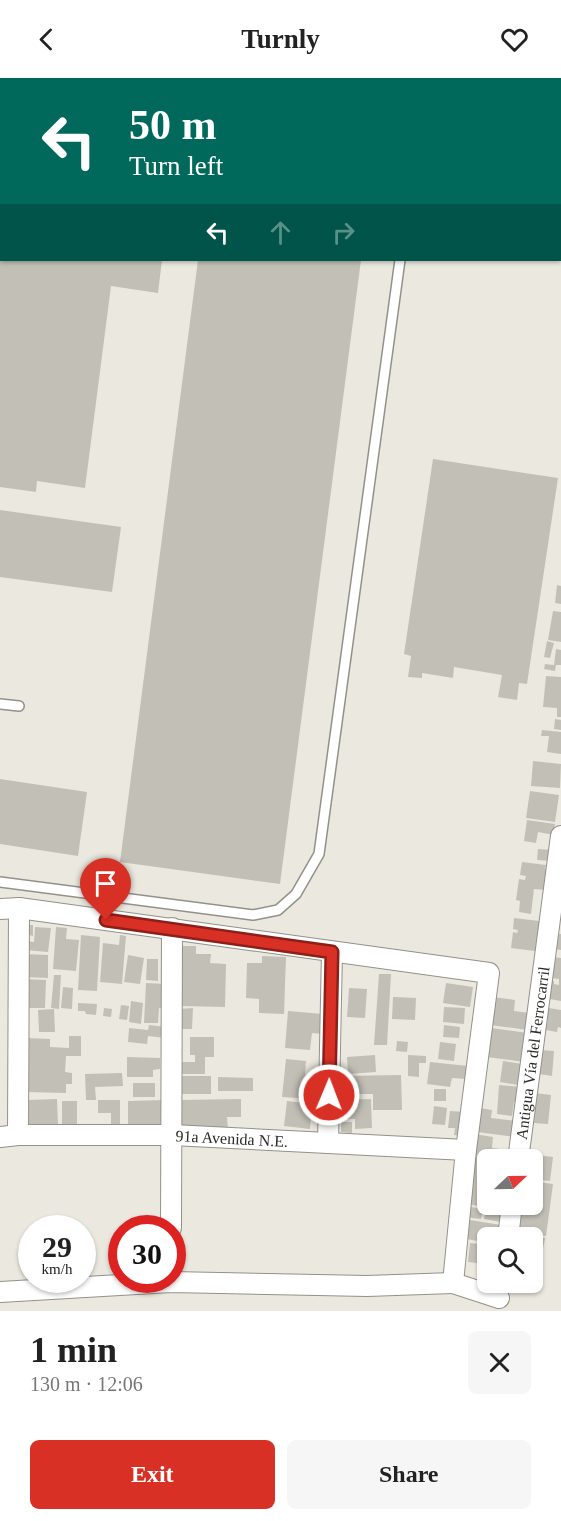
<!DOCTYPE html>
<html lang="en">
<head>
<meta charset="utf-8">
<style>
  :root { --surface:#fff; --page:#f6f6f6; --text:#222; --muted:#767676; --accent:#d93025 }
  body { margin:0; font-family:"Times New Roman",serif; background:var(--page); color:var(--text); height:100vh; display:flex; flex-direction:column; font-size:22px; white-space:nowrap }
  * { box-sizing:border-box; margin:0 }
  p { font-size:20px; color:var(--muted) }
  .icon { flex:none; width:33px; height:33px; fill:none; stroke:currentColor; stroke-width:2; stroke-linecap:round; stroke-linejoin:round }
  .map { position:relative; height:1233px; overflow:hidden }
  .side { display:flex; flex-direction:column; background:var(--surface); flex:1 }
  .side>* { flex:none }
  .hud { position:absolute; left:0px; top:0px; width:561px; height:183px; box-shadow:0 2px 4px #0004; background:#00695c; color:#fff; overflow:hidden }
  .needle { width:39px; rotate:68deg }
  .tools { position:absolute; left:477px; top:1071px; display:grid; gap:12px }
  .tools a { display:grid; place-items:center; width:66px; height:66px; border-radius:9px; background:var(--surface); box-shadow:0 2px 4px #0004; font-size:30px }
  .speed { position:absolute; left:18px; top:1137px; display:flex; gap:12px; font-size:30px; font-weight:700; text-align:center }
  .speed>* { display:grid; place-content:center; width:78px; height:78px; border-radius:50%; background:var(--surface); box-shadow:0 2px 4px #0004; line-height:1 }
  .speed small { font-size:15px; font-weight:400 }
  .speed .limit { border:9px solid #d22; background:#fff; color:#111 }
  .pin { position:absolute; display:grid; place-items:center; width:51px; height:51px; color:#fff; margin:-62px -26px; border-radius:50% 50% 50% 0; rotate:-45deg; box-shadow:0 0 6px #0007 }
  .pin .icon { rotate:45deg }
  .me { position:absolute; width:66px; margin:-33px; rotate:1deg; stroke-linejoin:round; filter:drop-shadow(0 0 4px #0008) }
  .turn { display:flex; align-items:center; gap:21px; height:126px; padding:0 30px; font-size:27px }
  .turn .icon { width:78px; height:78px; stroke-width:2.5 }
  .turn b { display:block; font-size:42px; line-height:51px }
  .lanes { display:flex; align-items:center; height:57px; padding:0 30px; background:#0003; justify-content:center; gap:30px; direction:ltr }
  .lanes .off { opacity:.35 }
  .round { display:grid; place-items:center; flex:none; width:63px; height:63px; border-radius:9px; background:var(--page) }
  .summary { display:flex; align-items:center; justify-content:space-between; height:102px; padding:0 30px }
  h1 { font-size:36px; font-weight:800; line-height:45px }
  .primary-button { display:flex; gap:12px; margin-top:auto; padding:12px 30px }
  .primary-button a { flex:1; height:69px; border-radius:9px; background:var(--accent); color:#fff; font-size:24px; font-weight:800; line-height:69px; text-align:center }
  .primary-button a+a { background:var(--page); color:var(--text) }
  header { display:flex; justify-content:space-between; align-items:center; height:78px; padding:0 30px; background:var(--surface); font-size:27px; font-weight:800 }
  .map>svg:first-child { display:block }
</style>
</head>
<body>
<header><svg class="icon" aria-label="back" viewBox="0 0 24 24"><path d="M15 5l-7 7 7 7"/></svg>Turnly<svg class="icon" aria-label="heart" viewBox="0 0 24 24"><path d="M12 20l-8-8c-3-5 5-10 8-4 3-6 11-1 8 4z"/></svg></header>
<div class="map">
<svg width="561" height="1233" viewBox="0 0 561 1233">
  <rect width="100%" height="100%" fill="#ebe9df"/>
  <path fill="#c2c0b6" d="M0,182h162l-4,33 -47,-7 -26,202 -48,-7 -1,11 -36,-5z
    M198,182h163l-81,624 -160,-22z
    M433,381l125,19 -31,206 -8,-1 -2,17 -19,-3 4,-22 -48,-8 -1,11 -31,-5v5l-14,-1 3,-21 -7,-2z
    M0,432l121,17 -9,65 -112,-15z
    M557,507l4,1v18l-6,-1z
    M553,533l8,1v30l-13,-2z
    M547,563l7,2 -4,15 -6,-1z
    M556,571l5,1v15h-5l-1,6 -11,-2 1,-5 9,1z
    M546,598l15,1v40h-4v-9l-14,-1z
    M555,641l6,1v10l-7,-1z
    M542,652l19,2v22l-14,-2 2,-16h-8z
    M533,683l28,3 -1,24 -29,-2z
    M0,701l87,13 -9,64 -78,-12z
    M530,713l29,4 -4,27 -29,-4z
    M527,742l28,4 -1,11 -16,-3 -2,11 -12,-2z
    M538,771l14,1 -1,11 -14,-1z
    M522,784l24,3 -1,4 7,1 -7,20 -11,-1 -3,25 -12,-2 1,-11 -4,-1 3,-21 6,1 1,-4 -6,-1z
    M514,840l25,3 -4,30 -24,-3 2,-16 4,1 1,-3 -5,-1z
    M25,847h8v11l-4,-1v5h-4z
    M35,849l16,1 -3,24 -23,-2v-9l9,1z
    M56,849l11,1 -1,11 13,1 -3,31 -23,-2z
    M555,856h6v16l-8,-1z
    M81,857l19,2 -3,54 -19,-1z
    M120,857l6,1 -4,48 -22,-2 3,-39 16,2z
    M181,868h15v8h15l-1,9 16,1 -1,43 -45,-1z
    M25,876l23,1v23l-24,-1z
    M128,877l16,3 -4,26 -16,-2z
    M262,878l24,1 -2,57 -25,-1v-14l-13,-1 1,-35h15z
    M553,879l8,1v43l-17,-3 3,-18 7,1v3l5,1v-6l-9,-1z
    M147,881h11v22l-12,-1z
    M379,896h12l-4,71h-13z
    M54,897h7l-2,34 -8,-1z
    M22,901l24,1 -1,28h-18z
    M146,905l20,1 -1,24h-6l-1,15h-14z
    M446,905l27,4 -3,20 -27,-4z
    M63,909l10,1 -1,21 -11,-1z
    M349,910l18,1 -2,29 -18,-1z
    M393,919l23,1 -1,22 -23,-1z
    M493,919l22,3 -1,11 16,2 -2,17 -38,-5z
    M131,923l12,2 -2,21 -12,-2z
    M78,925l19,1 -1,11 -10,-1 -1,-3h-7z
    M121,927l8,1 -2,14 -8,-1z
    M444,929l21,1 -1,16 -21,-2z
    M543,929l18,3v18l-3,-1 -1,5 -11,-2 2,-11 -8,-1z
    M104,930l8,1 -1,8 -8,-1z
    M193,930l-1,21h-12v-20z
    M54,931l1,23h-16l-1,-22z
    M288,933l35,3 -1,20 -10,-1 -2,17 -25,-2z
    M149,947l17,2 -1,11 -17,-2 -1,8 -19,-2 1,-14 19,2z
    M444,947l16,2 -1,11 -16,-1z
    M491,950l37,5 -4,29 -37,-5z
    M69,958h12v20h-15l-1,16 7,1v11h-6v9l-40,-1 1,-54 23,1v8l19,1z
    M190,959h24v20h-9v17h-24v-12h14v-7h-5z
    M397,963l11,1 -1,10 -11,-1z
    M440,964l16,2 -2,17 -16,-2z
    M541,972l13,1 -2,25 -13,-2z
    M375,977l1,17 -28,2 -1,-17z
    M408,977l18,1v7h-7v14l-11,-1z
    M127,979l33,1v11l-7,1v7h-26z
    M286,981l20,2 -1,14 9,1 -2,23 -30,-2z
    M503,983l19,3 -4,21 -18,-3z
    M430,984l38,4 -1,13 -15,-1 -2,9 -23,-3z
    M122,995l1,13 -28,1 1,13h-10l-1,-26z
    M401,997l1,35h-29v-16h-34v-18z
    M182,998h29v18h-29z
    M218,999l35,1v13h-35z
    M133,1005h22v14h-22z
    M499,1007l23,2 -1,15h-7l-2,14 -15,-2z
    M434,1011h12v12h-12z
    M535,1015l16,2 -3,29 -16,-1z
    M57,1021l1,26h-29l-1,-25z
    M241,1021v18h-14l1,12 -47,1v-30z
    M371,1021l1,29 -17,1v-10h-13l-1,-19z
    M98,1022h22v25h-9v-12h-13z
    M164,1022l1,28 -37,1v-28z
    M62,1023h15v23h-15z
    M287,1023l25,3 -2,25 -26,-3z
    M434,1028l13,2 -2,17 -13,-1z
    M480,1030l12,2 -1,8 26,3 -1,16 -39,-5z
    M450,1033l15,1 -3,24 -8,-1 1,-7h-7z
    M341,1044h11v11l-11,-1z
    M474,1056l19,3 -1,11 24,3 -1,9h-27v44h15l-2,18 -17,-3 2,-12 -21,-3z
    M529,1076l24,3 -3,24 -18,-2v-19h-4z
    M532,1103l21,3 -7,52 -27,-4 4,-28h9z
    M465,1128l18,3 -2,10 -18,-2z
    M464,1141l37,6 -1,7 -10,-2 -2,10 -4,-1 -1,3 -22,-4z
    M532,1158l13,2 -3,16 -10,-2z
    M470,1165l10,1 -1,7 9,1v12l-20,-2z
    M532,1177l9,2 -4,23 -5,-1z"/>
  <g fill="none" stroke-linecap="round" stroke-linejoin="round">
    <defs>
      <path id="lane" d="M425,2v-2
        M0,626l19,2
        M0,804l253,33 25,-5 18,-16 23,-40 81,-594"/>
      <g id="street">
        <path d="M0,831l19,-1c157,21 313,44 470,65l-23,177 -13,133 46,15"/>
        <path d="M18,1057l1,-227"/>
        <path id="s1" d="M0,1059l18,-2h154l294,15"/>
        <path d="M328,1065l4,-191"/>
        <path id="s2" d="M518,1082l43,-324"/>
        <path d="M171,1150l1,-300"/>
        <path d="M508,1160l4,-34"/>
        <path d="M0,1214l171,-10 196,4 86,-3"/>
      </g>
    </defs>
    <use href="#lane" stroke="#939188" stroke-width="12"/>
    <use href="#street" stroke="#939188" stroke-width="22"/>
    <use href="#lane" stroke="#fff" stroke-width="9"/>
    <use href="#street" stroke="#fff" stroke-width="20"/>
  </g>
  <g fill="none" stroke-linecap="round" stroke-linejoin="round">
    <defs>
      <path id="route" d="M106,842l226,32 -3,143"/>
    </defs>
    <use href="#route" stroke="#8d1f18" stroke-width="15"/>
    <use href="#route" stroke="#d93025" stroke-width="10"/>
  </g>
  <g text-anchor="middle" stroke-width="5" stroke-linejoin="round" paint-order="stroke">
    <g font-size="16" fill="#2c2b27" stroke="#fff">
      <text dy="6" stroke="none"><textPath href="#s2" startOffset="108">Antigua Vía del Ferrocarril</textPath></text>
      <text dy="6" stroke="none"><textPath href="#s1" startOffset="232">91a Avenida N.E.</textPath></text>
    </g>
  </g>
</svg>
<div class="tools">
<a><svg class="needle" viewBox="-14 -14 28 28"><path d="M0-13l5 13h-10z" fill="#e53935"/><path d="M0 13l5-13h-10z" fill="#767676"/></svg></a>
<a><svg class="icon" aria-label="search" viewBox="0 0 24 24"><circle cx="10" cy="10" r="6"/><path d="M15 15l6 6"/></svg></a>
</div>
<div class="speed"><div>29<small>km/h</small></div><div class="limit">30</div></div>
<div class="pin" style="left:106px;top:842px;background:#d93025"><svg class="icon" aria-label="arrive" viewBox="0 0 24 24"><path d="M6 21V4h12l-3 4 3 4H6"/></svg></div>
<svg class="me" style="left:329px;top:1017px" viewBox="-20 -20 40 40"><circle r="17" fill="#d93025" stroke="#fff" stroke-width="3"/><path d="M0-11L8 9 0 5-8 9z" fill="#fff"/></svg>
<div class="hud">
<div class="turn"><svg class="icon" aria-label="left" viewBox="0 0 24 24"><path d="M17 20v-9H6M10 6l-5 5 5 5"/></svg><div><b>50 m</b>Turn left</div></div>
<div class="lanes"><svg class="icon" aria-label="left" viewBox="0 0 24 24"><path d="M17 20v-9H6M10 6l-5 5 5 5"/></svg><svg class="icon off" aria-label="ahead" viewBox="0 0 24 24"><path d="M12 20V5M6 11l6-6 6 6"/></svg><svg class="icon off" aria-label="right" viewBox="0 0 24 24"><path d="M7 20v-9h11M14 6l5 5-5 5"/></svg></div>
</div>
</div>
<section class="side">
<div class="summary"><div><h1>1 min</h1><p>130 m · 12:06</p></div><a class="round"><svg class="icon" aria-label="close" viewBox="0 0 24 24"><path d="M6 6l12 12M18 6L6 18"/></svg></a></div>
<div class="primary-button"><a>Exit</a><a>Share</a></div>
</section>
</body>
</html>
